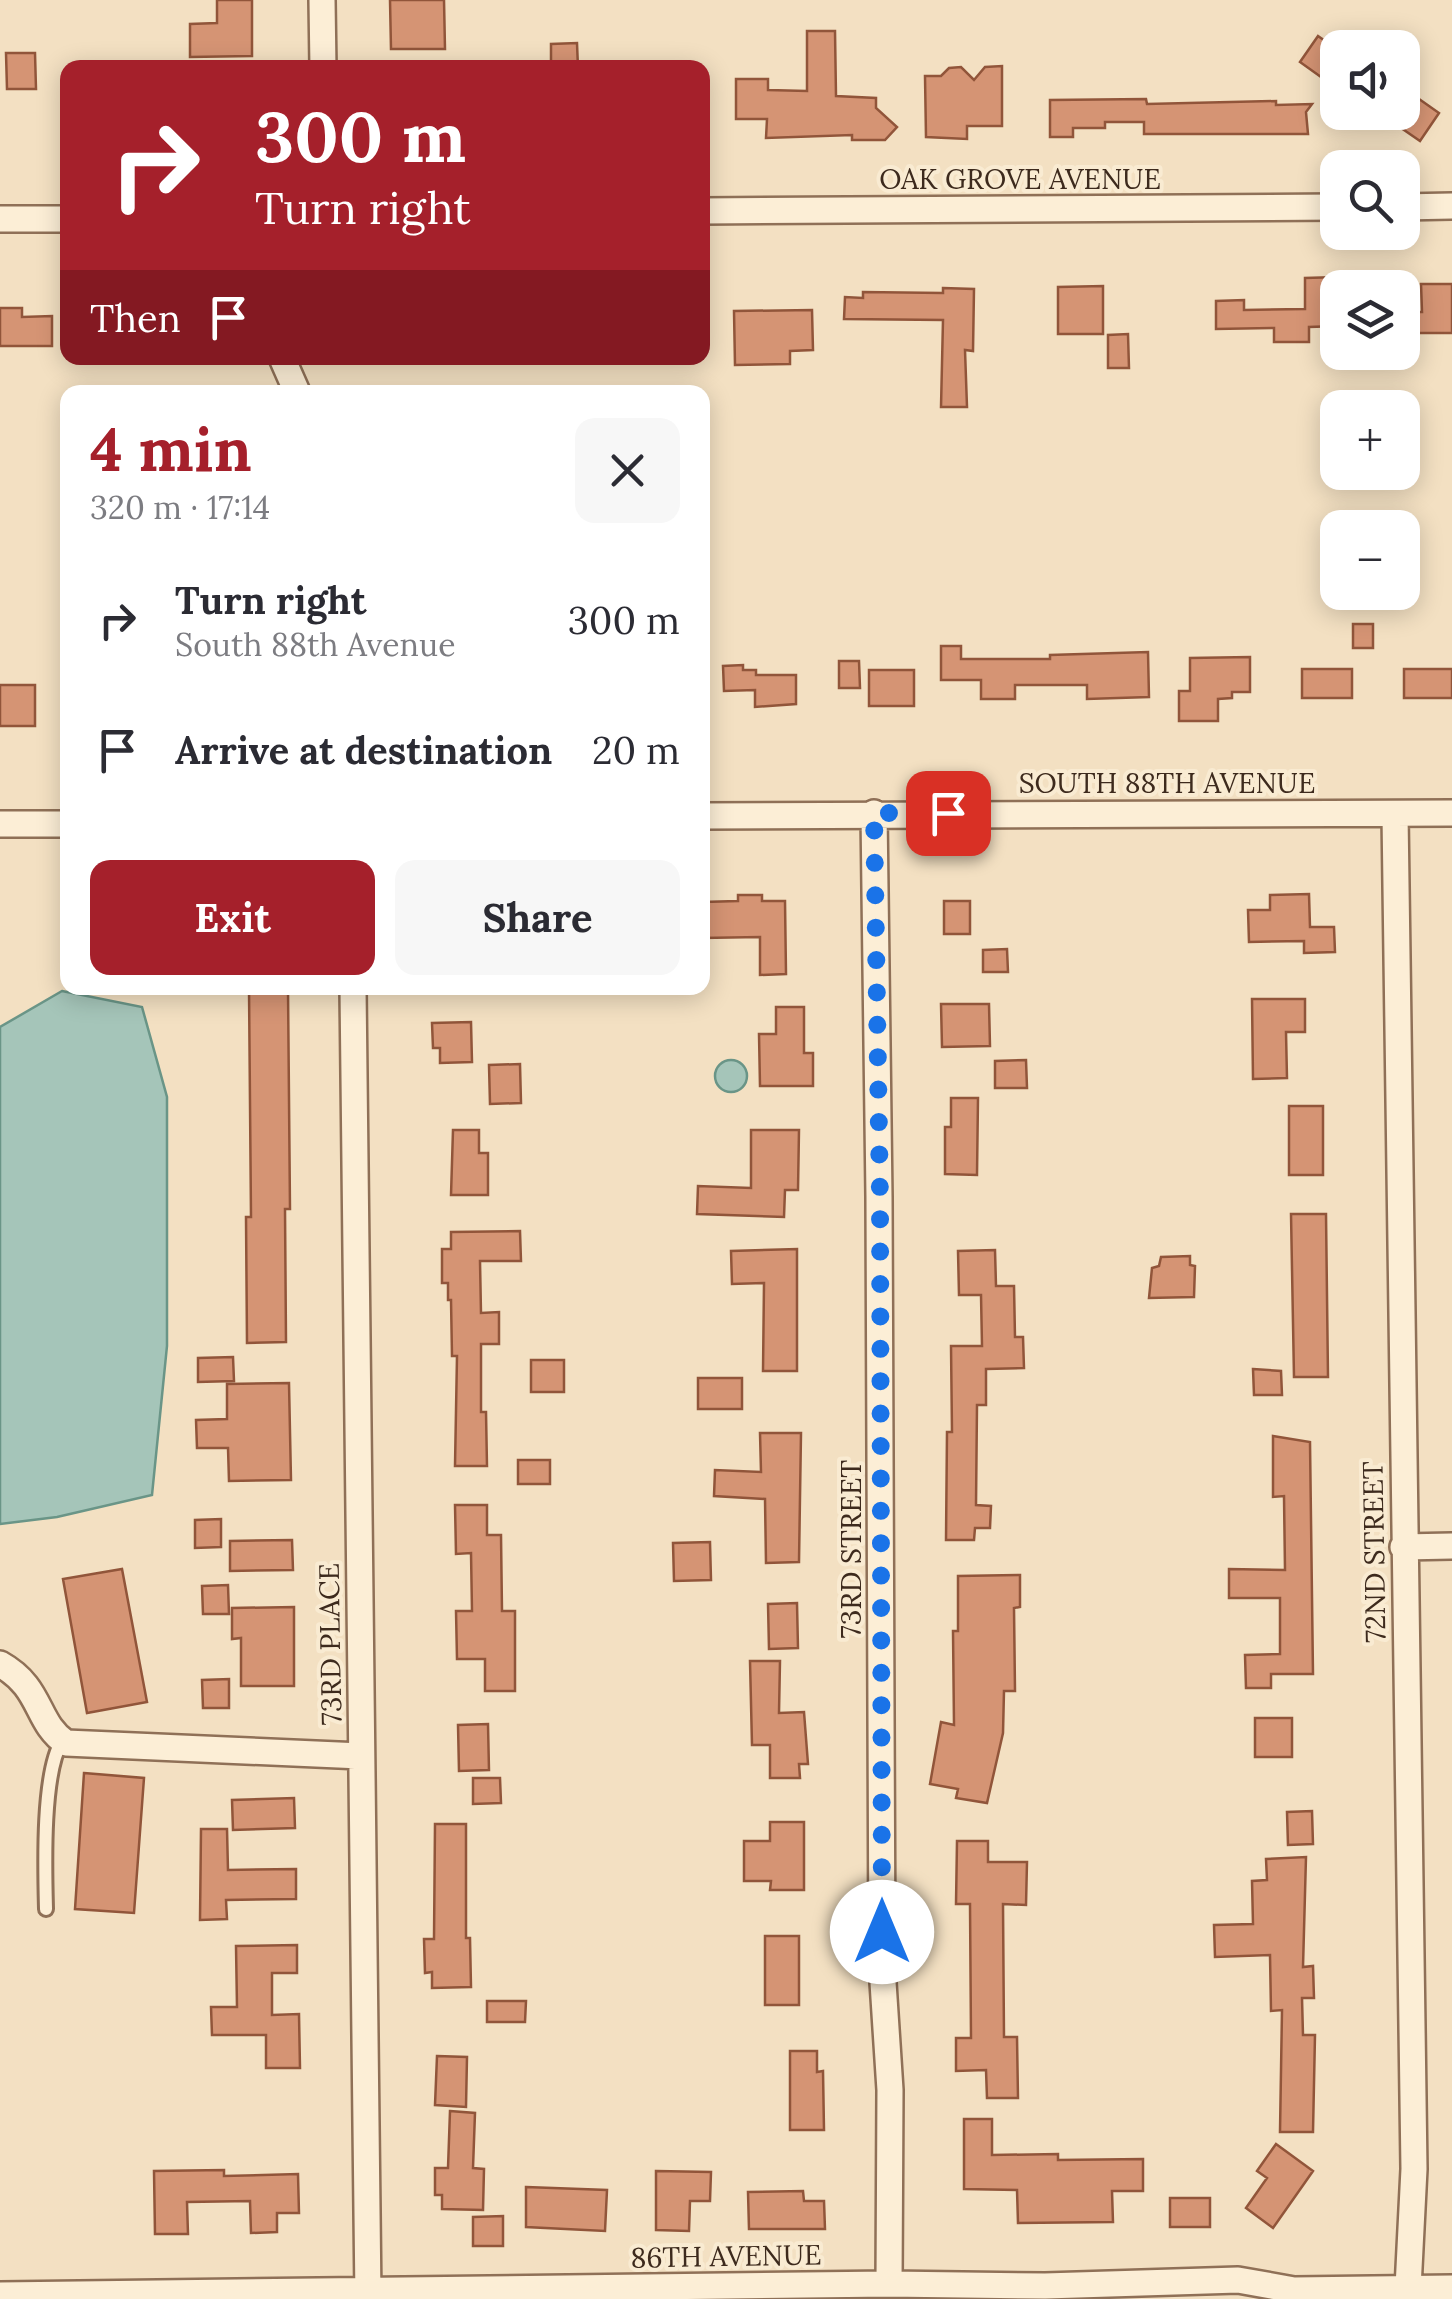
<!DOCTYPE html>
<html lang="en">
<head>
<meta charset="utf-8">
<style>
  :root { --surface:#fff; --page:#f7f7f7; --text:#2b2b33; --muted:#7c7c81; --accent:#a5202b }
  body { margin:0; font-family:Lora,serif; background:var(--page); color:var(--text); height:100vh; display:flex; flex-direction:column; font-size:38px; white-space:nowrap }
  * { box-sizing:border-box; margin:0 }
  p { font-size:32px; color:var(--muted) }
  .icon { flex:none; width:55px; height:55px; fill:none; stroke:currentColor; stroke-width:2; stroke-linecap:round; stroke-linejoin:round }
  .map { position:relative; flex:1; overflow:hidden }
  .panel { position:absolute; left:60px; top:385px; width:650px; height:610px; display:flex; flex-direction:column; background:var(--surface); border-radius:20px; box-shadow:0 5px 25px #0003 }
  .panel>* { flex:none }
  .hud { position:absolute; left:60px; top:60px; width:650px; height:305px; border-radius:20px; box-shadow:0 5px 25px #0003; background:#a5202b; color:#fff; overflow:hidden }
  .buttons { position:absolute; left:1320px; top:30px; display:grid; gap:20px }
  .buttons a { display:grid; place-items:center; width:100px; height:100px; border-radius:20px; background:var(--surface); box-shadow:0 5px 25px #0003; font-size:50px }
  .pin { position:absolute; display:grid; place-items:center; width:85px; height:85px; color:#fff; margin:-42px; border-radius:20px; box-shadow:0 5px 15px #0006 }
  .me { position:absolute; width:110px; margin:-55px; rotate:0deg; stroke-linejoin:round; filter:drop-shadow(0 0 8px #0008) }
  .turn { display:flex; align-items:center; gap:35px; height:210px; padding:0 30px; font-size:45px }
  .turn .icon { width:130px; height:130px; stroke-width:2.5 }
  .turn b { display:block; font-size:70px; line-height:85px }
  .then { display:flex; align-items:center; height:95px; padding:0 30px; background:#0003; gap:20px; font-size:38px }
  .round { display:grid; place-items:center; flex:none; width:105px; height:105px; border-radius:20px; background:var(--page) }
  .head { display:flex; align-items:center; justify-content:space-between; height:170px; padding:0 30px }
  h1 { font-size:60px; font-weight:700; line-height:75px; color:var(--accent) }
  .primary-button { display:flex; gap:20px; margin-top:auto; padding:20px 30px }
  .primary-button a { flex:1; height:115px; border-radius:20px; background:var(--accent); color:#fff; font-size:40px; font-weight:700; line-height:115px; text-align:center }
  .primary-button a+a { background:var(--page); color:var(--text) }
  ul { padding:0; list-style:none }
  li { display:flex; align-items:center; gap:30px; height:130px; padding:0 30px }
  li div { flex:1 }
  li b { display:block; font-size:38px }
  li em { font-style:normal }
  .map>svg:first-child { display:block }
</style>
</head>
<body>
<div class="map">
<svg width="1452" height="2299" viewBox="0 0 1452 2299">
  <rect width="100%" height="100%" fill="#f3e0c2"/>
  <path fill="#a5c5b9" stroke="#6a9587" stroke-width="2.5" d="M62,991l80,16 25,90v249l-15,149 -95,22 -57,7v-497z
    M715 1076a16 16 0 1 1 32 0a16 16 0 1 1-32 0Z"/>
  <path fill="#d59474" stroke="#91553a" stroke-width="2.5" d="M217,0h35v56l-62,1v-33l27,-1z
    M390,0h54l1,49h-54z
    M807,31h28l1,65 40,2v10l21,19 -12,13h-33v-5l-86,3 1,-19h-31v-40h32v11l39,1z
    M1318,36l20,14v18l-10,14 -28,-20z
    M577,43l1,25h-27v-24z
    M6,53h29l1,36h-29z
    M1002,66v60h-35v13l-41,-2 -1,-61h16l8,-8 12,-1 13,13 11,-13z
    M1402,87l37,26 -19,28 -42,-29h24z
    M1146,99l1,5 129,-3v4l36,-1 -6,8 2,22h-164v-12h-39v6h-32v9h-23v-37z
    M1338,277v49l-29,1v15h-35v-14l-58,1v-28l28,-1v10l61,-1v-31z
    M1421,284h31v49h-50v-21h20z
    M1103,286v48h-45v-47z
    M943,288l31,1 -1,62 -8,-1 2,57h-26l2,-87 -99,-1 1,-22 18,1v-6l80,1z
    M0,308h22v9l30,-1v30h-52z
    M812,310l1,40 -23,1v13l-55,1 -1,-54z
    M1128,334l1,34h-21v-33z
    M1353,624h20v24h-20z
    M941,646h20v13h89v-4l98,-3 1,45 -62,2v-14h-72v14h-34v-19h-40z
    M1250,657v35h-18v6l-14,1v22h-39v-30h11v-33z
    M839,661h20l1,27h-21z
    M743,665v5h13v5h40v29l-41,3v-17l-31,1 -1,-25z
    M1302,669h50v29h-50z
    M1404,669h48v29h-48z
    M869,670h45v36h-45z
    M0,685h35v41h-35z
    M1309,894l1,33h24l1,25 -31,1v-12l-55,1 -1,-32h22v-15z
    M738,895h24v6h23l1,73 -26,1v-38l-58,1v-36l36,-1z
    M944,901h26v33h-26z
    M1007,949l1,23h-25v-22z
    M249,988h39l2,221h-5l1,133 -39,1 -1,-126h5z
    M1252,999h53v33h-19l1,46 -34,1z
    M941,1004h48l1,42 -48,1z
    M776,1007h28v46h9v33h-53l-1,-52h17z
    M471,1022l1,40 -32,1v-15h-7l-1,-25z
    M1026,1060l1,28h-32v-27z
    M520,1064l1,39 -31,1 -1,-39z
    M951,1098h27l-1,77 -32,-1v-47h6z
    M1289,1106h34v69h-34z
    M453,1130h26v23h9v42h-37z
    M751,1130h48l-1,60h-13l-1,27 -87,-3 1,-28 53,2z
    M1291,1214h35l2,163h-34z
    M520,1231l1,30h-41l1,52 18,-1v32h-18v68h5l1,54h-32l2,-110h-5l-1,-56h-3v-17h-6v-34h9v-17z
    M797,1249v122h-34l1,-88 -32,1 -1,-33z
    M995,1250l1,36h18l1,51h8l1,31 -38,1v36h-9l-1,100 15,1 -1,22h-15l-1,12h-28l1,-108h5l-1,-86h31l-1,-51h-22l-1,-44z
    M1190,1256v9l5,1 -1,31 -45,1 3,-30 7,-2 2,-9z
    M233,1357l1,24 -36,1v-24z
    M531,1360h33v32h-33z
    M1253,1369l28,2 1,24h-28z
    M698,1378h44v31h-44z
    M289,1383l2,97 -62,1 -1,-33h-31l-1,-28 31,-1v-35z
    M760,1433h41l-2,129 -33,1 -1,-64 -51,-3 1,-26 46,2z
    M1273,1436l37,6 3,232h-42v14h-25l-1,-33 35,-1v-56h-51v-29l56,1 -1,-74 -11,1z
    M518,1460h32v24h-32z
    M455,1505h32v30h14l1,76h13v80h-30v-32h-28l-1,-48h16l-1,-58 -15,1z
    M221,1519v28l-26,1v-28z
    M292,1540l1,30 -63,1v-30z
    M710,1542l1,38 -37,1 -1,-38z
    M122,1569l25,133 -60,11 -24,-134z
    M1020,1575v32l-6,1 1,83h-11l-1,42 -16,70 -31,-5 2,-9 -28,-5 11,-62 13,3 -1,-94h5v-55z
    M228,1585l1,29h-26l-1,-28z
    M797,1603l1,45 -29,1 -1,-45z
    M294,1607v79h-53v-48l-9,1v-31z
    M750,1661h30l-1,52 25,-1 4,52h-9l1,14h-30v-33h-18z
    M229,1679v29h-26l-1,-28z
    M1255,1718h37v39h-37z
    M488,1724l1,46 -30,1 -1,-46z
    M84,1773l60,5 -10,135 -59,-4z
    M473,1778h27l1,25 -28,1z
    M294,1798l1,30 -62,2 -1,-30z
    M1312,1811l1,33 -25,1 -1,-33z
    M770,1822h34v68h-34l1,-9h-27v-40h26z
    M435,1824h31v114h4l1,49 -39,1v-16l-7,1 -1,-34h10z
    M201,1829h26l1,41 68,-1v30l-70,1 1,19 -27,1z
    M957,1841h31v21h39l-1,43 -23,-1 1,133h13l1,61h-31l-1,-28 -30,1v-33h15l-1,-134h-14z
    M1306,1857l-3,110 10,-1 1,32h-12l1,37h12l-2,97h-33l2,-122 -11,1 -1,-56 -55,2 -1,-32 39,-1 -1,-43 15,-1 -1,-21z
    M765,1936h34v69h-34z
    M297,1945v28h-25v42l27,-1 1,54h-34v-33h-54l-1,-28h26l-1,-61z
    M487,2001h39l-1,21h-38z
    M790,2051h27v21l6,-1 1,59h-34z
    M437,2056l30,1 -1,50 -31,-2z
    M450,2111l25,2 -2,55 11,1 -1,41 -41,-1v-14h-7v-27h13z
    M964,2119h28v36l66,-1v6l85,-1v32h-31l1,31 -95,1 -1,-33 -53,-1z
    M1276,2144l37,27 -40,57 -27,-20 21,-30 -10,-7z
    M224,2170v6l74,-2 1,39h-22v19l-26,1 -1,-32 -63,1 1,32h-33l-1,-63z
    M656,2171l55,1 -1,29h-20l-1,30 -33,-1z
    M526,2187l81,3 -2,41 -79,-4z
    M803,2191l1,10h20l1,28h-76l-1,-37z
    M1170,2198h40v29h-40z
    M503,2216v30h-30v-29z"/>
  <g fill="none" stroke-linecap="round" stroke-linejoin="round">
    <defs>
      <path id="lane" d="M46,1909c-1,-40 -4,-136 16,-168"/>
      <path id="street" d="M322,0l1,68
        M1402,207l50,-1
        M702,211l636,-4
        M0,219h68
        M282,358l15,34
        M874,813l5,384 3,770 8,123 -1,194
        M1395,814l19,1355 -6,119
        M702,816l750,-3
        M0,824h68
        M353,988l15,1311
        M1403,1547l49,-1
        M0,1664c43,24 35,58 66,79l295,13
        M0,2295l889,-11 156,2 193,-6 56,10 158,-2"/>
    </defs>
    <use href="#lane" stroke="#8f7057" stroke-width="18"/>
    <use href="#street" stroke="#8f7057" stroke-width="30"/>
    <use href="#lane" stroke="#fceed6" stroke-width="12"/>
    <use href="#street" stroke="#fceed6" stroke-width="25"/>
  </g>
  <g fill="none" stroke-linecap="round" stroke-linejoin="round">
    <path stroke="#1a73e8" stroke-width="18" stroke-dasharray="0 32.4" d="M882,1932l-2,-734 -6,-385h74"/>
  </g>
  <g text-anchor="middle" stroke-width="8" stroke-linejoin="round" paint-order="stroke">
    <g font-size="28" fill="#3d2a1d" stroke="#f9ebd2">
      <text x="1020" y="189">OAK GROVE AVENUE</text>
      <text x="1167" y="793">SOUTH 88TH AVENUE</text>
      <text transform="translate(851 1549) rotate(-90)" y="10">73RD STREET</text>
      <text transform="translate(1374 1552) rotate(-91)" y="10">72ND STREET</text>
      <text transform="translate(330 1644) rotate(-91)" y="10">73RD PLACE</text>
      <text transform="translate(726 2256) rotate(-1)" y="10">86TH AVENUE</text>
    </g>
  </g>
</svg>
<div class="buttons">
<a><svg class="icon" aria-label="sound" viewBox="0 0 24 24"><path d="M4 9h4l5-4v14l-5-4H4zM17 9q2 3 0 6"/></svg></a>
<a><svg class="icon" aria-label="search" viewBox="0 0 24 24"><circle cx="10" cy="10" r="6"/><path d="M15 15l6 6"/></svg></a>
<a><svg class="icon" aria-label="layers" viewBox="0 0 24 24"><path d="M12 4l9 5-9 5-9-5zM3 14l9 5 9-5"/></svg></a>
<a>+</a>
<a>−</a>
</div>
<div class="pin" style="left:948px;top:813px;background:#d93025"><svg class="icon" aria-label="arrive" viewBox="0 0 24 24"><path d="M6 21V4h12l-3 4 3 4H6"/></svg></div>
<svg class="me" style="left:882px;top:1932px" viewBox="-20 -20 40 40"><circle r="19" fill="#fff"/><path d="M0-13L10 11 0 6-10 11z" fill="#1a73e8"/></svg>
<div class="hud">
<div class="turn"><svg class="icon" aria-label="right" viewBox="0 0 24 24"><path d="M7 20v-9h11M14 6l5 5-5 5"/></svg><div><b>300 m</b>Turn right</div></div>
<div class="then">Then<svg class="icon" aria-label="arrive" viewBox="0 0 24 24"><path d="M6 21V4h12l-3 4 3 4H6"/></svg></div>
</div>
<section class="panel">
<div class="head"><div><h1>4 min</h1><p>320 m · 17:14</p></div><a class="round"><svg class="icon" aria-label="close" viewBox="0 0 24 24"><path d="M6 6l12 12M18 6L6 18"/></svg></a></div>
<ul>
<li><svg class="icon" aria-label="right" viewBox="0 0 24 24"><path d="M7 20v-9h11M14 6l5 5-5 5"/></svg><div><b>Turn right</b><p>South 88th Avenue</p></div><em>300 m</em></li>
<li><svg class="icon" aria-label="arrive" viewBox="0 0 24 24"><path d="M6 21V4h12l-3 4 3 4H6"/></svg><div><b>Arrive at destination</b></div><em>20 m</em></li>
</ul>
<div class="primary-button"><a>Exit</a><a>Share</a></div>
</section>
</div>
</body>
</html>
